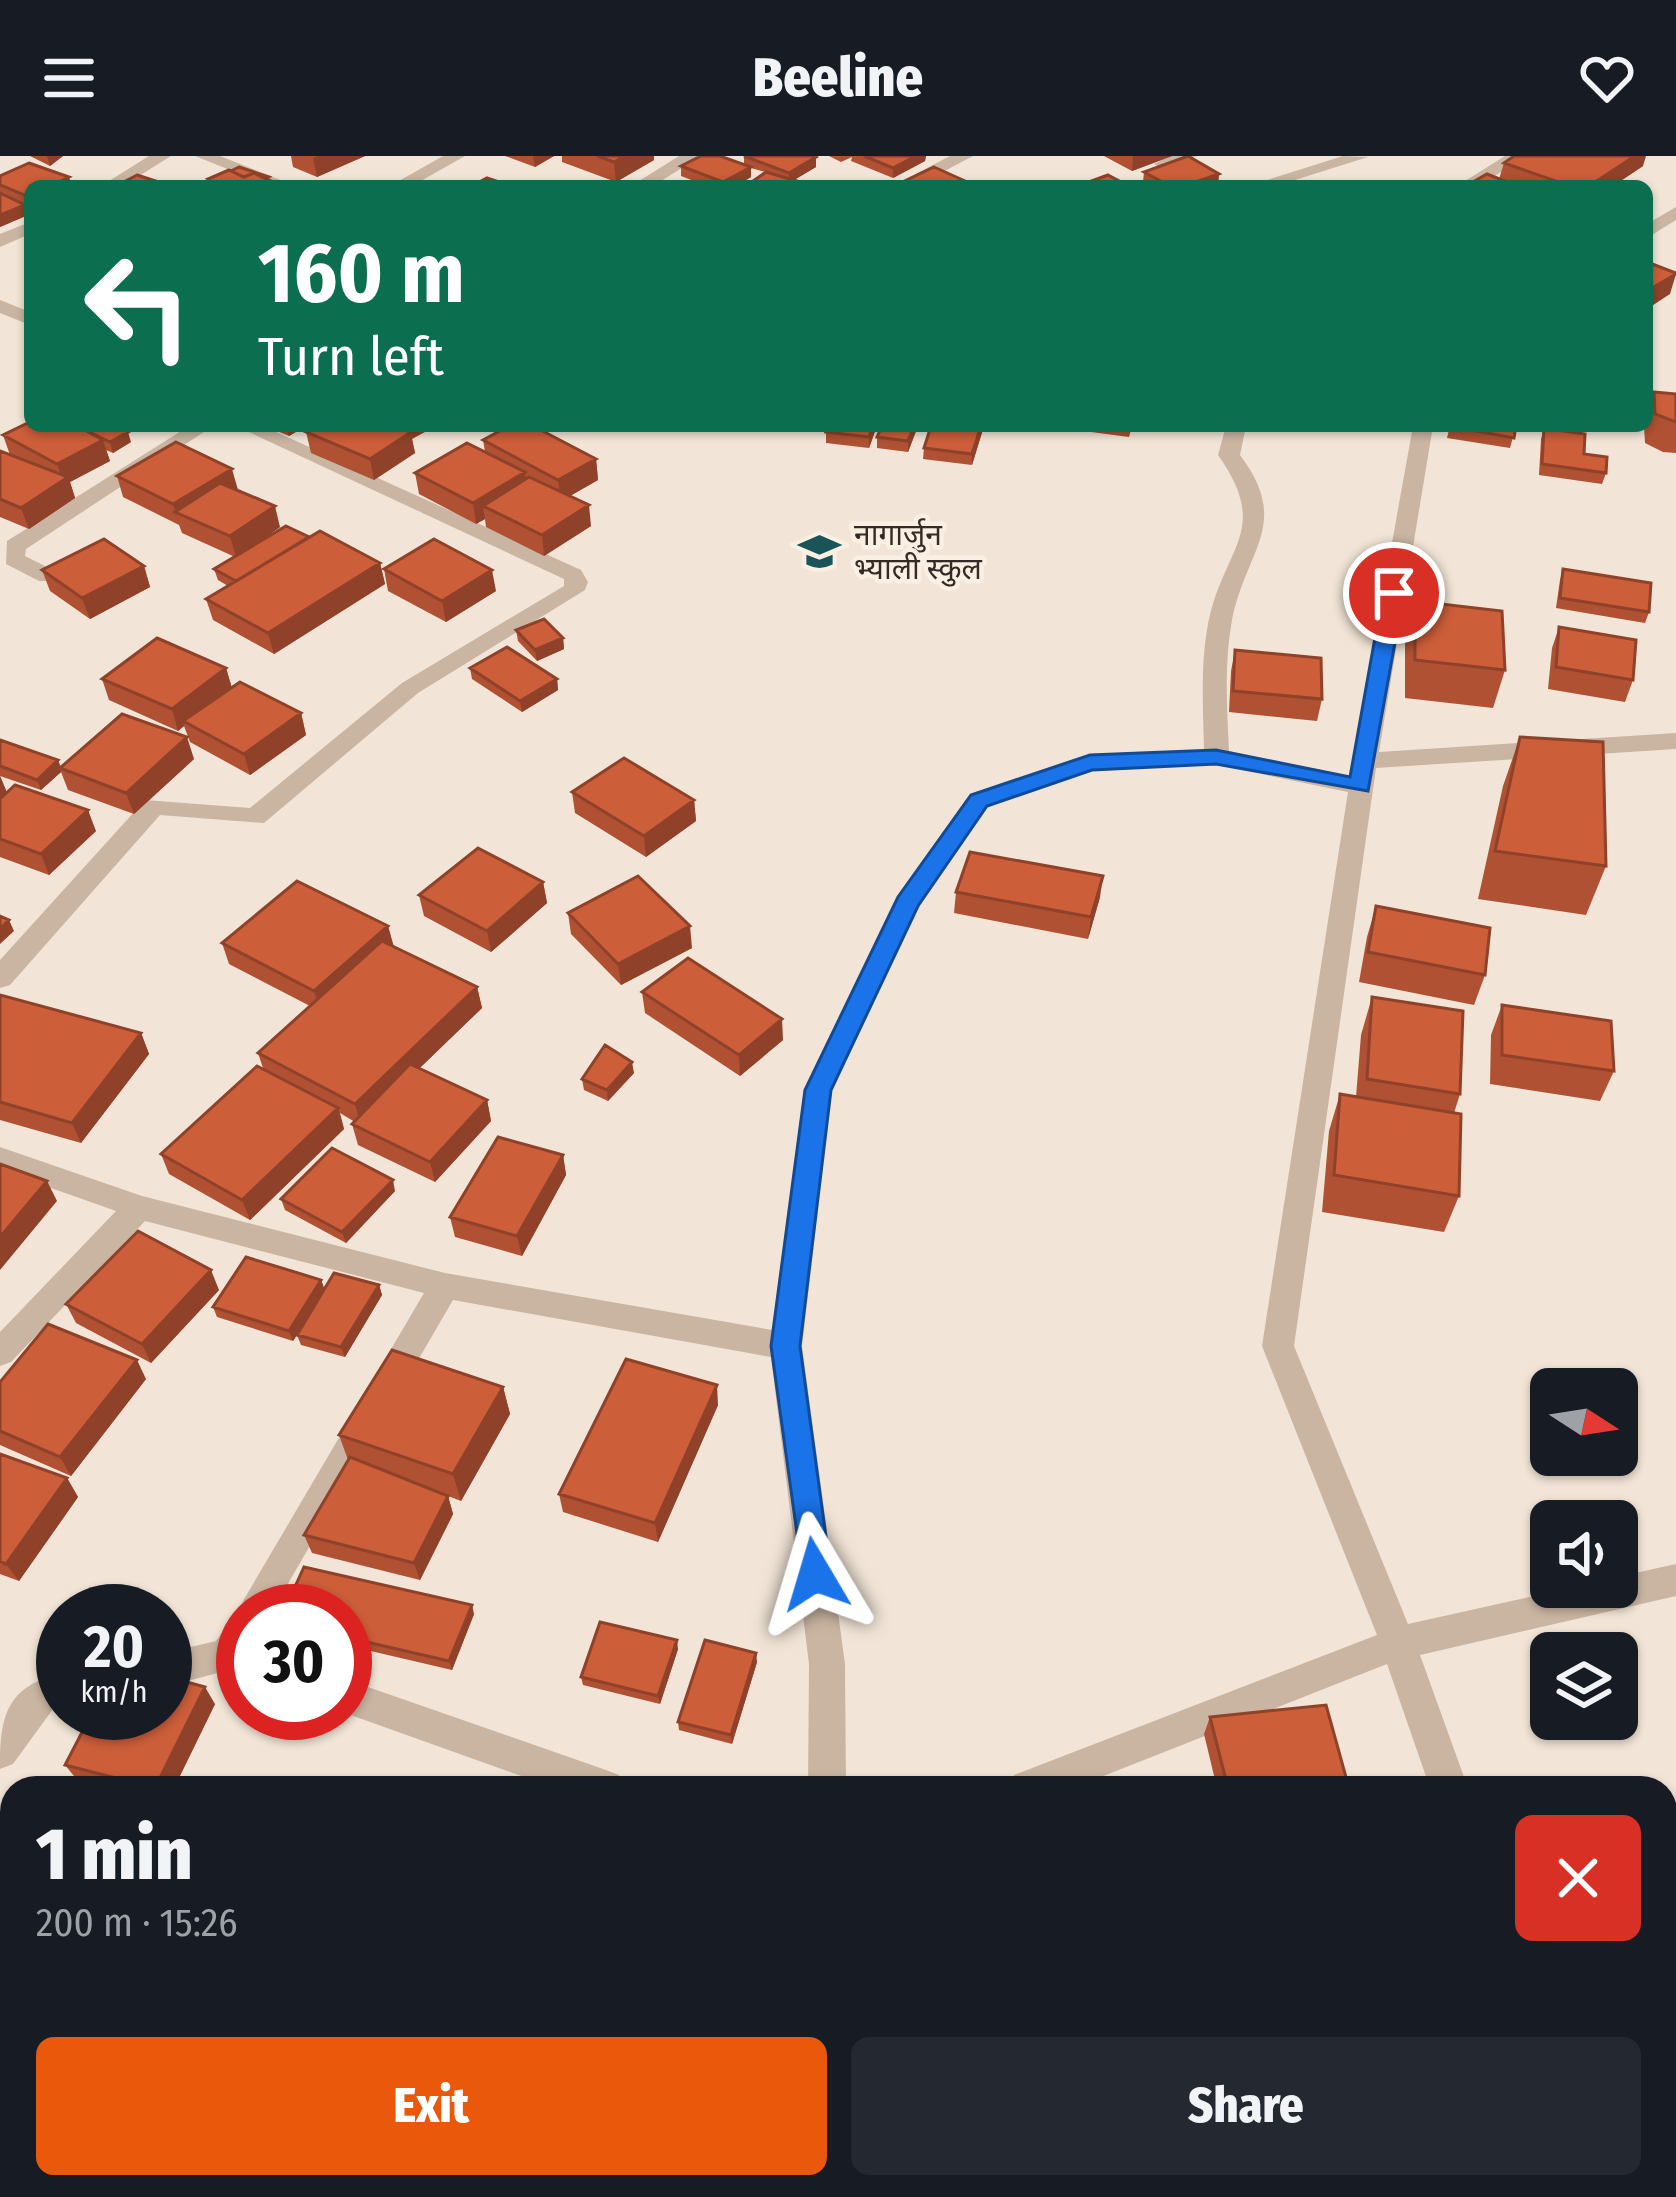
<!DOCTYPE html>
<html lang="en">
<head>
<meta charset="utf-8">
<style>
  :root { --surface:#171b24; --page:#242831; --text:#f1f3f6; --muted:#9ea1a6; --accent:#ea580c }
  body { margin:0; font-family:"Fira Sans Condensed","Noto Sans Devanagari",sans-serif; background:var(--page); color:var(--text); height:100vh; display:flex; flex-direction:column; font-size:45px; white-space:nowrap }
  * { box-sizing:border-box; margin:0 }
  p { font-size:39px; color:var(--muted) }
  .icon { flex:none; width:66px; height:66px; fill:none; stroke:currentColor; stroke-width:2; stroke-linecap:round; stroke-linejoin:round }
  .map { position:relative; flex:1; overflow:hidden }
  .sheet { position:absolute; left:0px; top:1620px; width:1677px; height:423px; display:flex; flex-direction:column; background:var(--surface); border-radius:36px 36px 0 0; box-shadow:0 3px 9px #0004 }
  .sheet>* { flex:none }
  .guide { position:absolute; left:24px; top:24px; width:1629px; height:252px; border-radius:18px; box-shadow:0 3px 9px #0004; background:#0b6e4f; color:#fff; overflow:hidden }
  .needle { width:78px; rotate:102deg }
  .fabs { position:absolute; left:1530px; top:1212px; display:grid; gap:24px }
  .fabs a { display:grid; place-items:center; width:108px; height:108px; border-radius:18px; background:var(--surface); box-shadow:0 3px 9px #0004; font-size:60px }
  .speed { position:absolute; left:36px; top:1428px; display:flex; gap:24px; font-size:60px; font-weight:700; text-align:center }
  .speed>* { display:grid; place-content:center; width:156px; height:156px; border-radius:50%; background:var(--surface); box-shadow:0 3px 9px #0004; line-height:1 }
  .speed small { font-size:30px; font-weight:400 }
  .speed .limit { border:18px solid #d22; background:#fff; color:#111 }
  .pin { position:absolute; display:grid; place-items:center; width:102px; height:102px; color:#fff; margin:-51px; border:6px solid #fff; border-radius:50%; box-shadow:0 3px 12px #0007 }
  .me { position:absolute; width:132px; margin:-66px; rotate:353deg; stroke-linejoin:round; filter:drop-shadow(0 0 9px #0008) }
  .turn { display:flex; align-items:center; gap:42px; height:252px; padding:0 36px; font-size:54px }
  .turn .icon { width:156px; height:156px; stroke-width:2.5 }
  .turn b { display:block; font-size:84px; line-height:102px }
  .round { display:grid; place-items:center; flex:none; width:126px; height:126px; border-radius:18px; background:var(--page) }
  .summary { display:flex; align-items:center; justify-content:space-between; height:204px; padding:0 36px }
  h1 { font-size:72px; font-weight:800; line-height:90px }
  .primary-button { display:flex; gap:24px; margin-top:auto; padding:24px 36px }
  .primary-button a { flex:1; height:138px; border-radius:18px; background:var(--accent); color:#fff; font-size:48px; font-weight:800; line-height:138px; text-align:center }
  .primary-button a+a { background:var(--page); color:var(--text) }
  header { display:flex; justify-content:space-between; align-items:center; height:156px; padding:0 36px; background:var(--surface); font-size:54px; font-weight:800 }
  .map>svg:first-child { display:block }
</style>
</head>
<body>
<header><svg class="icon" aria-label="menu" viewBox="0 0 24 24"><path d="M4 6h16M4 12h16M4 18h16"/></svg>Beeline<svg class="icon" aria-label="heart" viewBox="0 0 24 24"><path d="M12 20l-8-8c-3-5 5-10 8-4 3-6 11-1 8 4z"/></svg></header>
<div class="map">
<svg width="1676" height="2041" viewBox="0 0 1676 2041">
  <rect width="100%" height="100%" fill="#f2e5d7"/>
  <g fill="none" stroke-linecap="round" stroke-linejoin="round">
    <path fill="#cab5a2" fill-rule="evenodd" d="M149,0h22l-48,30h-22z
      M195,0h25l76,30h-26z
      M443,0h22l-53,30h-22z
      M679,0h22l-48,30h-22z
      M950,0h23l-57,30h-23z
      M1170,0h27l-34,13 -9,-5z
      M1343,0l25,1 -92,29h-28z
      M1505,0h21l-47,30h-22z
      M1676,51v13l-29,18v-14z
      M30,66v12l-30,13v-13z
      M0,144l30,12v13l-30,-12z
      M189,270h24l-187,123 -1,7 30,15v10h-16l-33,-17 1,-23z
      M236,270h27l318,144 7,12 -3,8 -167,103 -154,130 -104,-8 -150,170 -10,3v-28l145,-160 105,8 152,-125 162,-97v-7z
      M1226,270h20l-6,29c52,69 6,94 -8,165 -8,43 -5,88 -3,131l121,25 63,-350h20l-54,326 297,-19v16l-300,19 -82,578 114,278 166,-37h43v-10l59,-13v32l-256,59 48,133h-38l-43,-124 -314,124h-65l6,-13 363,-140 -115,-289 86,-554 -131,-27 -125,6 -104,35 -69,100 -87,184 -30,256 43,318 1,124h-38l1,-124 -38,-307 -318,-57 -181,311h-29l-3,56 -75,20v-34l51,-12 20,-28 188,-320 -279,-72 -134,141 -11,4v-34l116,-121 -116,-41v-23l142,49 303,77 327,57 32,-240 90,-187 76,-109 120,-39 114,-5c-1,-44 -4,-88 5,-131 16,-73 62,-89 9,-164z
      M63,1516v34l-10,3 -40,55 -13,5c0,-54 6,-82 63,-97z
      M345,1523l261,91 13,5 6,13h-70l-210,-75z
      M553,2031h46l-4,10h-46z
      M887,2031h42l2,10h-42z
      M1566,2031h44l4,10h-44z"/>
  </g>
  <path fill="#af5132" d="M30,0h33l-13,10z
    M291,0h74l-48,21 -24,-10z
    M505,0h49l-19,11z
    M562,0h92v4l-38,22 -54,-20z
    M744,0l72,11 -22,13 -43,-12v9l-15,9h-29l-26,-10v-10l63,-1z
    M829,0h97l-1,5 -32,17 -42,-17 1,-4 -11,5z
    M1104,0h68l-40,15z
    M1504,7l139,3 -30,20h-147l33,-7z
    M1144,16l75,2 -1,10 -7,2h-60l-8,-4z
    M0,20l69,1 2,9h-41v20l-16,-6 11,5 3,10 -28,12z
    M1654,236l22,2v59l-13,-1 -18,-9 -1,-17h3v-14z
    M30,266l101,20 -18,11 -7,-3 4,11 -40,21 5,16 -46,31 -29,-12v-66l10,4 -7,-20z
    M265,270h41l-17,10z
    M783,270h43l-2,5z
    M877,270l-8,22 -43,-5v-11z
    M918,270l-10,26 -31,-4v-11z
    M931,270h53l-12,39 -49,-6 1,-11z
    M1076,270h56l-3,11 -53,-7z
    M1450,270h66l-6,22 -63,-10z
    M1544,272l40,26 22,19 -4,11 -63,-9 2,-36z
    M306,276l106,7 3,14 -41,27 -63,-27z
    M483,284l113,19 2,21 -28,16 21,30 -47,30 -58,-29 -1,-8 -9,5 -57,-30 -4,-21 70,-21z
    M117,320l121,14 42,37 -31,22 60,-12 71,26 5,21 -111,70 -61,-34 -7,-21 22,-13 -10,-6 -4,-11 21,-12 -53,-24 -3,-8 -56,-28z
    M144,410l6,21 -60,32 -40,-28 -8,-21z
    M384,413l112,22 -50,31 -58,-31z
    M1563,413l86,43 -4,11 -89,-15 4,-28z
    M1415,445l90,69 -12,38 -88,-10v-59z
    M1559,471l74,53 -8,22 -77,-13 4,-41z
    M516,474l47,8 1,11 -27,12 -19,-20z
    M1235,494l87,49 -5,22 -88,-9 2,-41z
    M226,512l6,20 69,25 5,22 -56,40 -60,-33 -6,-16 -6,5 -69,-31 -7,-21z
    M470,512l87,11 1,11 -36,22 -50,-33z
    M1520,581l86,129 -20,49 -108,-16 25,-113z
    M0,584l58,20 3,7 133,-8 -60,55 -66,-24 -7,-18 -20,18 -41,-14z
    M0,620l7,17 89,38 -47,44 -49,-18z
    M572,636l122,8 2,21 -50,36 -71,-44z
    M543,726l4,21 -56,49 -67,-36 -5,-21z
    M956,736l144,5 -12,42 -134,-26z
    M1376,750l109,69 -11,30 -115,-23 8,-45z
    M568,757l124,35 -71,37 -50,-51z
    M388,770l5,20 84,41 5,21 -63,60 68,32 4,21 -56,61 -77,-37 -6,-21 3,-2 -15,-9 4,16 -94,91 -81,-46 -8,-20 102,-86 -5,-15 52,-47 -81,-42 -7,-21z
    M642,836l141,48 -43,36 -95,-63z
    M0,839l141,38 8,21 -68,89 -81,-23z
    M1372,841l88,97 -6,19 5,83 -15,36 -122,-20 7,-81 11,-37 16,3 5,-62z
    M1502,849l112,66 -14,30 -110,-17 1,-49z
    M634,917l-26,28 -24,-11 -2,-11z
    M563,999l3,20 -44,81 -67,-19 -5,-20z
    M395,1035l-49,52 -61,-33 -4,-11z
    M321,1124l3,9 55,-4 3,10 -37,62 -44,-12 -4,-10 -4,6 -76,-24 -4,-10z
    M219,1134l-68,73 -75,-40 -10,-19z
    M146,1223l-75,97 -71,-31v-63z
    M503,1231l7,27 -49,87 -13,-5 5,18 -33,66 -108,-27 -8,-18 44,-75 -9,-25z
    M718,1249l-60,137 -95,-30 -4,-18z
    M0,1298l67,24 11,19 -59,84 -19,-7z
    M345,1455l129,3 -22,56 -107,-25z
    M678,1493l-18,55 -77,-19 -2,-8z
    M757,1506l-25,82 -53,-14 -1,-8z
    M215,1548l-41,84h-69l-27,-7 -13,-16z
    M1210,1561l139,71h-132l-13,-54z
    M12,1735v144l-12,-5v-117z"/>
  <path fill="#8f4229" d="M47,0h16l-13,10z
    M318,0h47l-48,21 -4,-19z
    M533,0h21l-19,11z
    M625,0h29v4l-38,22 -2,-20z
    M916,0h10l-1,5 -32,17v-10z
    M1133,0h39l-40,15z
    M1635,0h11l-3,10 -30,20h-24z
    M816,1v10l-27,16v-10z
    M751,11v10l-15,9h-12l-1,-4z
    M1219,18l-1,10 -7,2h-27z
    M69,21l2,9h-20z
    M25,49l3,10 -28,12v-12z
    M1676,118l-6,20 -23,15 1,-17z
    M286,270h20l-17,10z
    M399,270h37l-24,13 3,14 -41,27 -4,-21z
    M873,270h4l-8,22v-11z
    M914,270h4l-10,26v-11z
    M981,270h3l-12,39v-11z
    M128,276l3,10 -18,11 -3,-11z
    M103,284l7,21 -40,21 5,16 -46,31 -8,-21 42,-27 -6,-17z
    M596,303l2,21 -37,21 -3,-21z
    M232,313l6,21 -48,28 -15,-6 4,13 -6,-21z
    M525,316l3,21 -45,13 2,13 -9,5 -3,-21z
    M589,349l2,21 -47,30 -2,-21z
    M275,350l5,21 -44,30 -6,-21z
    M380,407l5,21 -111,70 -6,-21z
    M144,410l6,21 -60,32 -8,-21z
    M492,414l4,21 -50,31 -4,-21z
    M563,482l1,11 -27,12 -2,-11z
    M226,512l6,21 -49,32 1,5 -6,5 -6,-22z
    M557,523l1,11 -36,22 -2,-11z
    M301,557l5,22 -56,40 -6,-21z
    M187,581l7,22 -60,55 -8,-21z
    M58,604l3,12 -20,18 -4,-10z
    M0,620l8,19 -8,7z
    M694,644l2,21 -50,36 -2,-21z
    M88,654l8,21 -47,44 -8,-21z
    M1103,720l-3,21 -12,42 3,-22z
    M543,726l4,21 -56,49 -4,-21z
    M9,764l5,11 -14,13v-15z
    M388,770l6,21 -73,65 -7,-21z
    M690,770l2,22 -71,37 -3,-21z
    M477,831l5,21 -121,117 -6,-21z
    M782,863l1,21 -43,36 -1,-21z
    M141,877l8,21 -68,89 -9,-20z
    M632,906l2,11 -26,28 -1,-11z
    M487,944l4,21 -56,61 -5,-20z
    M338,952l6,21 -94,91 -8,-20z
    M563,999l3,20 -44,81 -5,-20z
    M393,1024l2,11 -49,52 -4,-11z
    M47,1025l10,20 -57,69v-33z
    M211,1114l8,20 -68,73 -9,-19z
    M321,1124l4,10 -32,51 -4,-10z
    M379,1129l3,10 -37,62 -4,-10z
    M137,1204l9,19 -75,97 -11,-19z
    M717,1229l1,20 -60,137 -3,-19z
    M503,1231l7,27 -49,87 -8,-27z
    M67,1322l11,19 -59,84 -13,-17z
    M448,1340l5,18 -33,66 -6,-17z
    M472,1449l2,9 -22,56 -3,-9z
    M677,1484l1,9 -18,55 -2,-8z
    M756,1497l1,9 -25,82 -1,-9z
    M205,1531l10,17 -41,84h-19z
    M12,1995v36l-6,10h-6v-26z
    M468,2031h11l-5,10h-11z"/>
  <path fill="#cc5e3a" stroke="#8f4229" stroke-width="3" d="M597,0h28l-11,6z
    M701,0h19l31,11 -28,15 -42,-16z
    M744,0h70l2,1 -27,16z
    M864,0h52l-23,12z
    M1188,0l31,18 -35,12h-14l-26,-14z
    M1514,0h121l-46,30h-19l-66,-23z
    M29,7l40,14 -18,9h-21l-1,11 -29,-12v-9z
    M239,11l30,10 -3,2 -12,-6 -10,4 -13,-6z
    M934,11l40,18 -80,1z
    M229,14l15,7 10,-4 28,13h-66l3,-1 -11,-6z
    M766,16l48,14h-68z
    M1487,18l30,12h-51z
    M137,19l34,11h-55z
    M1108,19l21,11h-51z
    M487,22l24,8h-39z
    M0,37l25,12 -25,10z
    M1647,106l29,11v1l-29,17z
    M1654,236l22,2v28l-21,-8z
    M30,266v4h47l26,14 -46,24 -54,-29z
    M77,270h38l13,6 -18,10z
    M315,270h81l15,6 -41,27 -64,-27z
    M509,270h24l63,33 -38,21 -75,-40z
    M829,270h44l-4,11 -43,-5z
    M882,270h32l-6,15 -31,-4z
    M931,270h50l-9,28 -48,-6z
    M1450,270h66l-2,12z
    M1544,272l41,6 -1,20 23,3 -1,16 -64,-9z
    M176,286l56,27 -59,35 -56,-28z
    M467,287l58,29 -52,31 -58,-30z
    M0,295l68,26 -47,31 -21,-9z
    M529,321l60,28 -47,30 -59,-29z
    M220,327l55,23 -45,30 -55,-24z
    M286,370l23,11 -73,44 -22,-12z
    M320,375l60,32 -112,70 -62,-34z
    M104,383l40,27 -62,32 -40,-28z
    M434,383l58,31 -50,31 -58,-32z
    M1563,413l88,14 -2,29 -89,-14z
    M1415,445l87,10 3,59 -90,-10z
    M544,463l19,19 -28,12 -19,-20z
    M1559,471l77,13 -3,40 -77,-13z
    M157,482l69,30 -54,41 -70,-30z
    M507,491l50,32 -37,22 -50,-33z
    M1235,494l86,8 1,41 -89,-8z
    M240,526l61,31 -57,41 -61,-33z
    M122,558l65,23 -61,56 -66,-25z
    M1520,581l83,5 3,124 -111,-15z
    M0,584l58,20 -21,20 -37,-14z
    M624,602l70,42 -50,36 -72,-44z
    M15,629l73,25 -47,44 -41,-15v-40z
    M478,692l65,34 -56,49 -68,-36z
    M970,696l133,24 -12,41 -135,-25z
    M638,720l52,50 -72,38 -50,-51z
    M297,725l91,45 -74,65 -92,-48z
    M1376,750l114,22 -5,47 -117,-23z
    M0,760l9,4 -9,9z
    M382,785l95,46 -122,117 -97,-51z
    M688,802l94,61 -43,36 -97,-63z
    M0,839l141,38 -69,90 -72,-21z
    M1372,841l91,14 -3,83 -93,-15z
    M1502,849l109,16 3,50 -112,-16z
    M605,889l27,17 -25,28 -25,-11z
    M410,908l77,36 -57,62 -78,-38z
    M257,910l81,42 -96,92 -81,-46z
    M1340,938l121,20 -2,82 -125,-21z
    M498,981l65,18 -46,81 -67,-19z
    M332,992l61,32 -51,52 -61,-33z
    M0,1008l47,17 -47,56z
    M138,1075l73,39 -69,74 -76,-40z
    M246,1101l75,23 -32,51 -76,-24z
    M334,1117l45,12 -38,62 -44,-12z
    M48,1168l89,36 -77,97 -60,-26v-49z
    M392,1194l111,37 -50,87 -114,-39z
    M626,1203l91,26 -62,138 -96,-29z
    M0,1298l67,24 -61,86 -6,-3z
    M350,1301l98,39 -34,67 -110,-28z
    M304,1411l168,38 -23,56 -104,-24v-26h-61z
    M600,1466l77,18 -19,56 -77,-19z
    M705,1484l51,13 -25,82 -53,-13z
    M165,1520l40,11 -50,101 -90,-23 27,-52h73z
    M1326,1549l23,83h-121l-18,-71z
    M12,1735v136l-12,-4v-110z
    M0,1902l12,5v88l-12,20z
    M346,2031h122l-5,10h-105z"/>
  <path fill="#1a73e8" stroke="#114b97" stroke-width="3" d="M1394,431l10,6 -36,198 -152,-27 -124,6 -105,36 -69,100 -87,184 -31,256 31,228 -5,10 -11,4 -11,-4 -33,-238 34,-256 93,-193 73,-102 119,-40 126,-5 134,27 33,-184z"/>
  <defs>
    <symbol id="school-bare" viewBox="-9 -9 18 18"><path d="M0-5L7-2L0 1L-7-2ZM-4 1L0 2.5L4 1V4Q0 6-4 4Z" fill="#195458" stroke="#faefe3" stroke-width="2.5" paint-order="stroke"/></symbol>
  </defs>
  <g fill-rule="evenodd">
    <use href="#school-bare" x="790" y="366" width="59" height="59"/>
  </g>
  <g text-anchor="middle" stroke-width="9" stroke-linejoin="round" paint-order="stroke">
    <g font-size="30" fill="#352a25" stroke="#faefe3" text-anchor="start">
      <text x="854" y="389">नागार्जुन<tspan x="854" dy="34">भ्याली स्कुल</tspan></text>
    </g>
  </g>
</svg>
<div class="fabs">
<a><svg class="needle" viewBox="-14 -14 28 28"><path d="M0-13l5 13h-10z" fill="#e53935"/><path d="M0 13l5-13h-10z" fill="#9ea1a6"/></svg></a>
<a><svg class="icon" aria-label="sound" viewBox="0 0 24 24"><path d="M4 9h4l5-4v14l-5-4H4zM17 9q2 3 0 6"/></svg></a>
<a><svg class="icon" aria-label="layers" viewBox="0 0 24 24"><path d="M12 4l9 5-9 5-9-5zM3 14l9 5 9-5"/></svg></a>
</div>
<div class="speed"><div>20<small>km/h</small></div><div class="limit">30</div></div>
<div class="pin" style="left:1394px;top:437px;background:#d93025"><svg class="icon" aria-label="arrive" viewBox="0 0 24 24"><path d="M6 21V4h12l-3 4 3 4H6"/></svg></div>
<svg class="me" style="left:815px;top:1418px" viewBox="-20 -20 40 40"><path d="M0-17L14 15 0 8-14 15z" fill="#1a73e8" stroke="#fff" stroke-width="4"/></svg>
<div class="guide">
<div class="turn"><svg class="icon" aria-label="left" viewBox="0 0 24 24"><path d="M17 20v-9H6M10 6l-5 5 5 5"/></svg><div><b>160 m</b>Turn left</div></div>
</div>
<section class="sheet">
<div class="summary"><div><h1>1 min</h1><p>200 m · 15:26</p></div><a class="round" style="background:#d93025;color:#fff"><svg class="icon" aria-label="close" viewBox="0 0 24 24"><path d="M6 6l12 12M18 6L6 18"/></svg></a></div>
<div class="primary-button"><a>Exit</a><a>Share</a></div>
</section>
</div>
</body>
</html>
